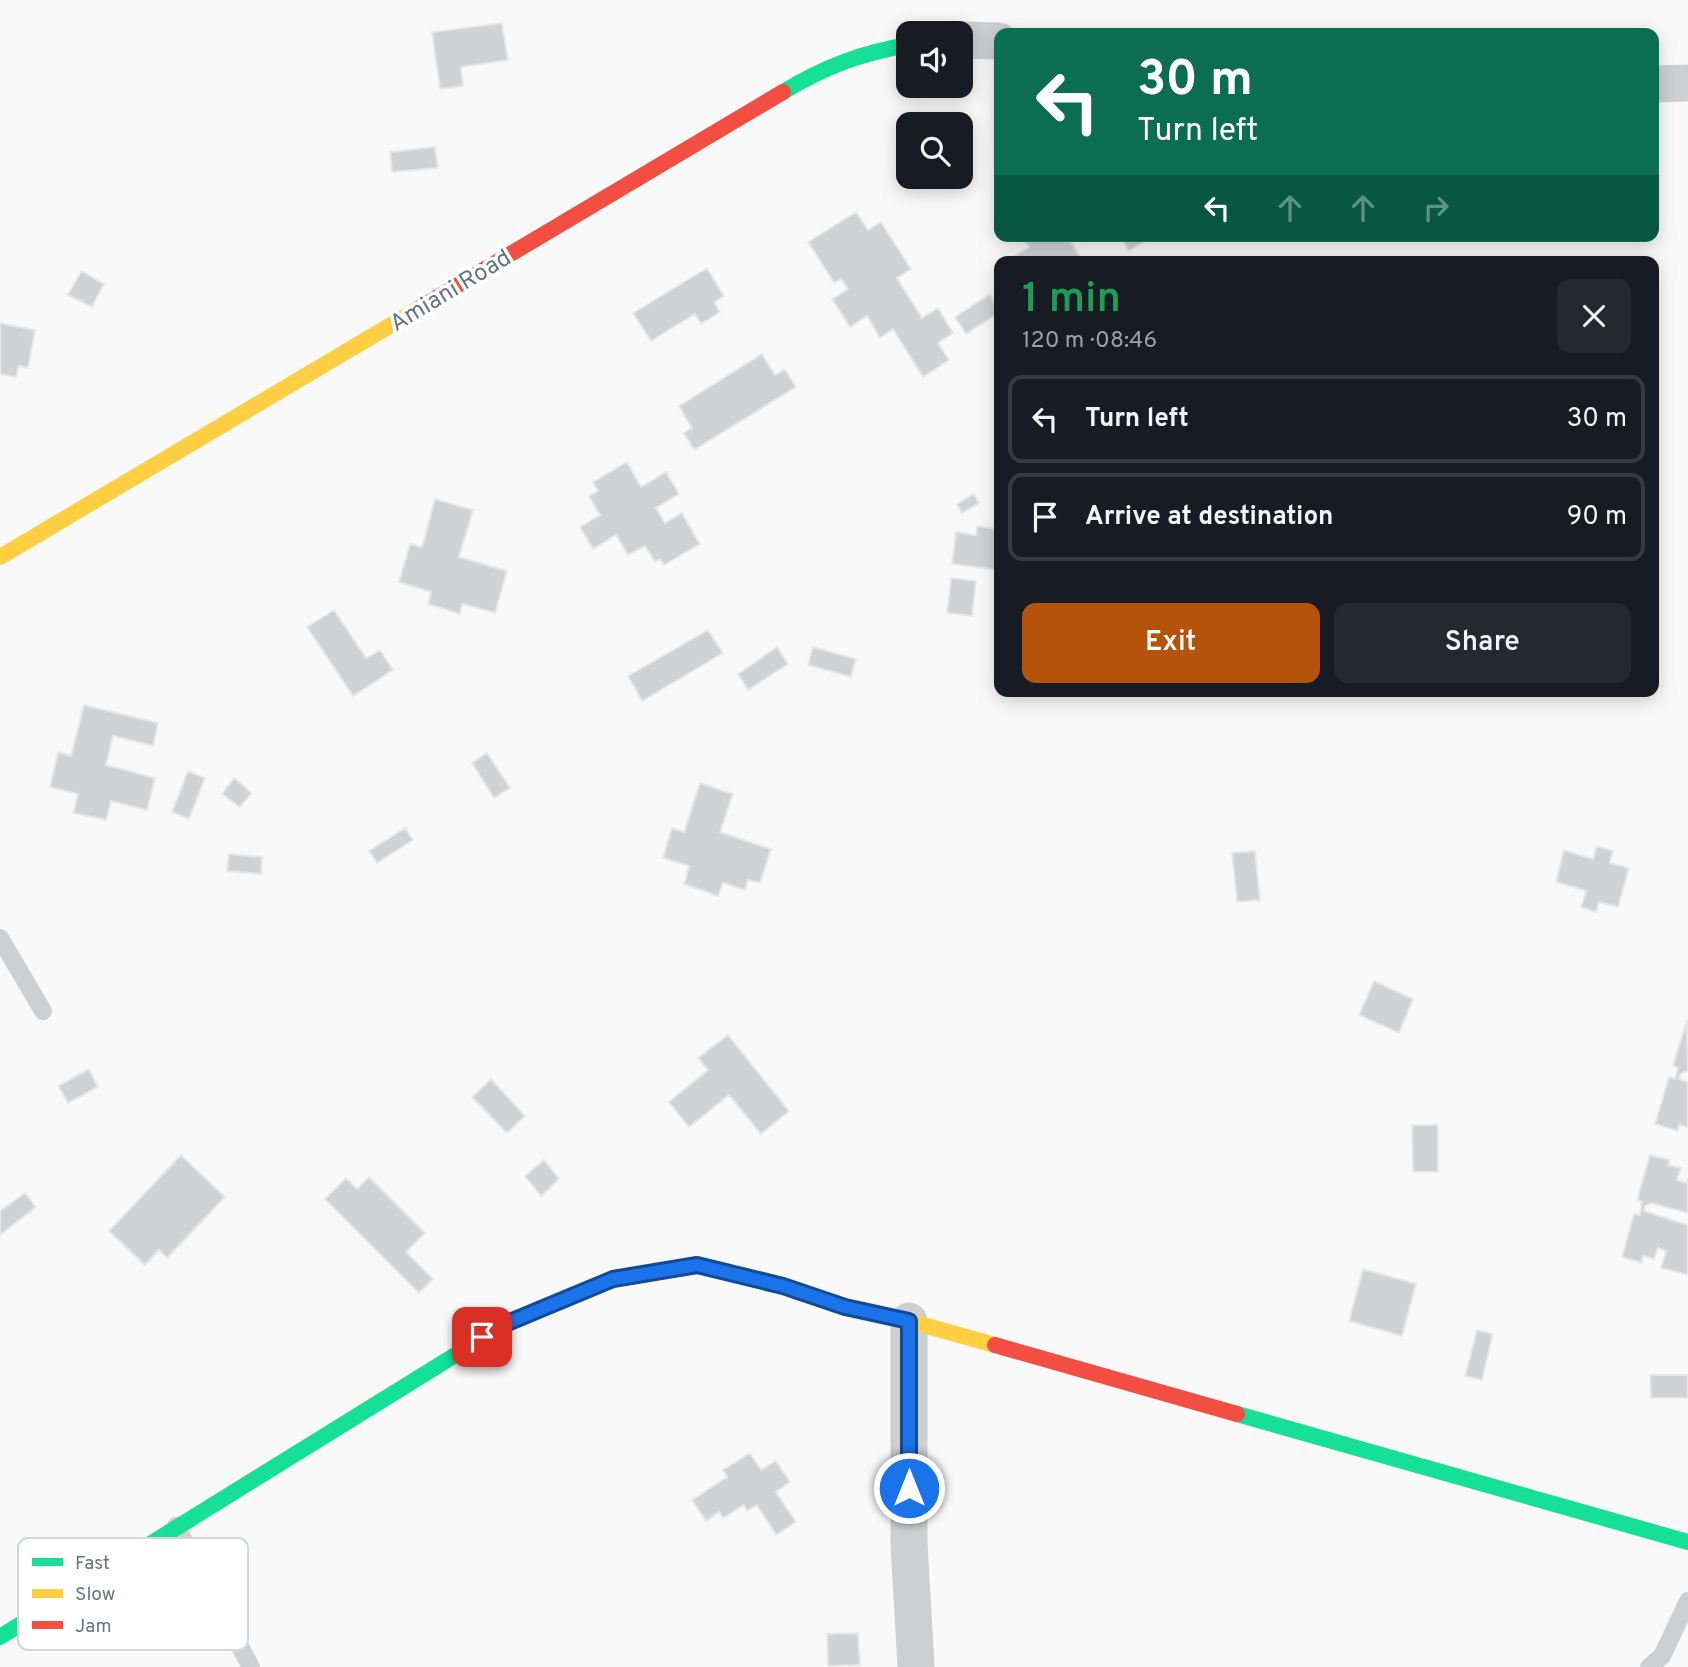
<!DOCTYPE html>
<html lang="en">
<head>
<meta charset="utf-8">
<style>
  :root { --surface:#171b24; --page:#242831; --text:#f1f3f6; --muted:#9ea1a6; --line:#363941; --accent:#b45309 }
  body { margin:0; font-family:Overpass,sans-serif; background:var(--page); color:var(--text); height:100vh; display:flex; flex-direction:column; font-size:26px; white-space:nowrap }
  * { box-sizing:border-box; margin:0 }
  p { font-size:23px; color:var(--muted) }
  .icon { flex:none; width:38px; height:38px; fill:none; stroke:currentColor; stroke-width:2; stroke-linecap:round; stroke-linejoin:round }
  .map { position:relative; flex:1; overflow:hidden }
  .panel { position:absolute; left:994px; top:256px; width:665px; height:441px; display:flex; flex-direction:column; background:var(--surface); border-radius:14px; box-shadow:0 4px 18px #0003 }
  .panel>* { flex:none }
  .banner { position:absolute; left:994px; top:28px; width:665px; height:214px; border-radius:14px; box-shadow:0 4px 18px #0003; background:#0b6e4f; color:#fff; overflow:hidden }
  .fabs { position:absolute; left:896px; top:21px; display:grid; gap:14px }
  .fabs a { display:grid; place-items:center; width:77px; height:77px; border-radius:14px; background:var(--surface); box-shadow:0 4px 18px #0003; font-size:35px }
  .pin { position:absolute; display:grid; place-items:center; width:60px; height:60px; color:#fff; margin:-30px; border-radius:14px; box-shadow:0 4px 10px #0006 }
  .me { position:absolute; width:77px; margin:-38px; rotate:0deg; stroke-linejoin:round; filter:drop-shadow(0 0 5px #0008) }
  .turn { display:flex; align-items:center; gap:24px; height:147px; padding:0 28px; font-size:32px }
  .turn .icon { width:91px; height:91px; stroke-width:2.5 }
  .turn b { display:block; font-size:49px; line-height:60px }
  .lanes { display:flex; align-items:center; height:66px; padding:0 28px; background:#0003; justify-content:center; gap:35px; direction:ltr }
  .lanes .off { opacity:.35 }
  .round { display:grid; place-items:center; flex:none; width:74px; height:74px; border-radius:14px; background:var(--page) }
  .overview { display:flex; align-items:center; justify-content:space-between; height:119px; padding:0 28px }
  h1 { font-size:42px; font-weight:600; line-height:52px; color:#1e9e55 }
  .action { display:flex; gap:14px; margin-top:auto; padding:14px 28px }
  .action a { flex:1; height:80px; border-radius:14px; background:var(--accent); color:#fff; font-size:28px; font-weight:600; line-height:80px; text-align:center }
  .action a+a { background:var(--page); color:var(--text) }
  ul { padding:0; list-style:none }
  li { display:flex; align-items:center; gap:21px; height:88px; margin:0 14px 10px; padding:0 14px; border:4px solid var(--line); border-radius:14px }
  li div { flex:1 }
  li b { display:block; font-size:26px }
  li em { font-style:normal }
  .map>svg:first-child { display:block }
</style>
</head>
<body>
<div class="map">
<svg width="1688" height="1667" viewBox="0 0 1688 1667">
  <rect width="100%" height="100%" fill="#f9f9f9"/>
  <path fill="#d0d2d3" stroke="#e8e8e8" stroke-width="2" d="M502,23l6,37 -47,7 2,19 -23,3 -8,-57z
    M435,147l3,21 -46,4 -2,-20z
    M856,212l12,18 13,-8 30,47 -14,9 25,40 16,-10 15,25 -15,10 11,17 -26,17 -30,-48 -13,9 -13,-22 -17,11 -18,-28 16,-10 -7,-10 -7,4 -26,-41z
    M1026,236h41l14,22 -4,3h-70l22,-14 -6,-9z
    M1154,236l-26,15 -6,-14 1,-1z
    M707,268l17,28 -10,6 6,10 -19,12 -6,-10 -44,27 -18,-28z
    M81,271l23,13 -12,23 -24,-12z
    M990,294l9,19 -33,21 -11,-17z
    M0,323l35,7 -7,38 -9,-2 -3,11 -16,-3z
    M762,354l13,21 10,-6 11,18 -102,63 -10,-17 8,-5 -13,-22z
    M627,462l14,25 25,-15 13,22 -23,14 9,15 17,-10 18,31 -36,21 -4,-6 -5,3 -10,-16 -17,9 -12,-20 -23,14 -13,-22 20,-12 -11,-19 9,-5 -5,-9z
    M974,494l5,9 -17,10 -5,-9z
    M435,499l38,11 -14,47 48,14 -12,42 -33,-9 -2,10 -32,-10 3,-12 -32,-10 11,-38 12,3z
    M977,526l22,3v41l-47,-6 4,-32 20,3z
    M951,578l25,3 -4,35 -25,-3z
    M334,610l32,48 14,-8 13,20 -40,26 -46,-69z
    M708,630l15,23 -81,48 -14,-25z
    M777,647l11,17 -40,26 -10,-16z
    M813,647l43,12 -5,18 -43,-12z
    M84,705l74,18 -5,23 -40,-10 -7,29 49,13 -8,32 -36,-9 -5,19 -33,-7 5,-19 -28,-7 8,-35 13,4z
    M487,753l23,35 -16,10 -22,-35z
    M188,771l17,7 -16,41 -17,-7z
    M234,778l18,15 -12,14 -18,-13z
    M700,783l33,11 -13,38 51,17 -11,34 -12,-3 -3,10 -22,-7 -5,13 -34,-12 5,-18 -26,-8 9,-30 12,4z
    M405,828l8,12 -36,23 -8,-12z
    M1597,846l16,5 -3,12 19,5 -11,39 -19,-5 -3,10 -15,-5 5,-16 -30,-9 8,-32 29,9z
    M1255,851l5,49 -23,2 -5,-49z
    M229,854l33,3 -1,17 -34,-3z
    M1374,981l39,18 -14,34 -40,-18z
    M1687,1020l1,51 -8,3 -1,5 9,3v45l-9,-2 -1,6 -23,-7 14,-47 6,2 3,-11 -5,-3z
    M728,1035l61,76 -28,23 -32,-39 -40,32 -20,-25 39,-32 -10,-12z
    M89,1069l9,18 -30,16 -10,-17z
    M491,1079l34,37 -18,17 -35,-36z
    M1412,1125h26v47h-25z
    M181,1155l44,42 -58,61 -8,-8 -14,15 -36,-34z
    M1650,1155l20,5 -2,5 13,3 -4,12 10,3 1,-5v35l-37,-10 -6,3 -1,5 44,14v50l-27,-7 5,-17 -8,-3 -4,11 -11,-3 -1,7 -20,-6 12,-43 6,1 2,-13 -5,-2z
    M544,1160l15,19 -18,17 -16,-20z
    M369,1177l56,56 -19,19 27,27 -14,14 -94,-94 21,-21 11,11z
    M25,1193l11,14 -36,28v-24z
    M1363,1269l53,15 -14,52 -53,-15z
    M1477,1330l16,4 -11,46 -17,-4z
    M1650,1375h38v23h-37z
    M750,1453l11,17 15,-9 14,21 -14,10 20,30 -20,13 -19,-30 -10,6 -3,-6 -21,13 -4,-6 -13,9 -14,-21 35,-23 -4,-7z
    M858,1633l2,32 -32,1 -1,-32z"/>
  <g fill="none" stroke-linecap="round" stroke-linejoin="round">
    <path stroke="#cecfd0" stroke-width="18" d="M0,938l43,73
      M176,1526l75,141
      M1649,1667l13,-11 26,-55"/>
    <path stroke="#cecfd0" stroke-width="37" d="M961,40l38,1
      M1654,84l34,-1
      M909,1321v222l7,124"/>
    <path stroke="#16e098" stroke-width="16" d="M783,92c41,-25 78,-39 125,-47
      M1237,1414l451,128
      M0,1637l465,-288"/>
    <path stroke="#ffcf43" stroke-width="16" d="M0,557l418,-248
      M465,1349l40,-25 108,-45 84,-14 86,21 62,21 64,14 86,24"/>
    <path stroke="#f24e42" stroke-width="16" d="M418,309l365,-217
      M995,1345l242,69"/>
  </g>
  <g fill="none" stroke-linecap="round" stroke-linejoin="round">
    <defs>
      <path id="route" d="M482,1337l23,-13 108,-45 84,-14 86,21 62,21 64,14v167"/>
    </defs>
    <use href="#route" stroke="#114b97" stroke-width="18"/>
    <use href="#route" stroke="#1a73e8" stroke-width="12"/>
  </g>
  <g text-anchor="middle" stroke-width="7" stroke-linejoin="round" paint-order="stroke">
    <g font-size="24" fill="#657683" stroke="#fff">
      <text transform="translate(450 290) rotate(-31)" y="8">Amiani Road</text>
    </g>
  </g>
  <rect x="18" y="1538" width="230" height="112" rx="10" fill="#fff" stroke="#d1d6da" stroke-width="2"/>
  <rect x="32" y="1558" width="31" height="8" fill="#16e098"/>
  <rect x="32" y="1589" width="31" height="9" fill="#ffcf43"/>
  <rect x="32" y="1621" width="31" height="8" fill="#f24e42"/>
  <g font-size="19" fill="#657683">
    <text x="75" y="1569">Fast</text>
    <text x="75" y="1600">Slow</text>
    <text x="75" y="1632">Jam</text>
  </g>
</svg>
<div class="fabs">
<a><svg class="icon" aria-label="sound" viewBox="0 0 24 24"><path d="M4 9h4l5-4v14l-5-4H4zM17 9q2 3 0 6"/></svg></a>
<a><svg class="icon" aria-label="search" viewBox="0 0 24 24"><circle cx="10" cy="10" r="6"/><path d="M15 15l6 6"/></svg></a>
</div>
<div class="pin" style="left:482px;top:1337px;background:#d93025"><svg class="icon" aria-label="arrive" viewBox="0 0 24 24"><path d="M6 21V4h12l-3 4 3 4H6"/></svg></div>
<svg class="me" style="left:909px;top:1488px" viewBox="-20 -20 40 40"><circle r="17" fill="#1a73e8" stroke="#fff" stroke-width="3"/><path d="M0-11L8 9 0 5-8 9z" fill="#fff"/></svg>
<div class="banner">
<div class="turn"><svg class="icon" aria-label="left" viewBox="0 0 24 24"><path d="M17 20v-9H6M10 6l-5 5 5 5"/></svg><div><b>30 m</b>Turn left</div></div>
<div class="lanes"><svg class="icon" aria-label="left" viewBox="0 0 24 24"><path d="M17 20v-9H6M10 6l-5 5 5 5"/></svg><svg class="icon off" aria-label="ahead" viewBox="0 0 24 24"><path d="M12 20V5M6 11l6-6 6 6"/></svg><svg class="icon off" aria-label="ahead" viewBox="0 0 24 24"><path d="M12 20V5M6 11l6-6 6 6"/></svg><svg class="icon off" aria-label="right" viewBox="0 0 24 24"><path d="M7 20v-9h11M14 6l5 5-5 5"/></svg></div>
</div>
<section class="panel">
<div class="overview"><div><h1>1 min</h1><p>120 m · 08:46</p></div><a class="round"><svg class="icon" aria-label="close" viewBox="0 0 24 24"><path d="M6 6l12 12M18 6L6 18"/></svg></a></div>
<ul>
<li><svg class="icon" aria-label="left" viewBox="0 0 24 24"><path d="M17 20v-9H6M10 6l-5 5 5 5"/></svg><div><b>Turn left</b></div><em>30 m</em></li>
<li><svg class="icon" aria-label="arrive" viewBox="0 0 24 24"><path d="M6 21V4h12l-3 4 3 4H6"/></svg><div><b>Arrive at destination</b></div><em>90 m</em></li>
</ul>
<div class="action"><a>Exit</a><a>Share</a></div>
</section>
</div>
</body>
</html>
